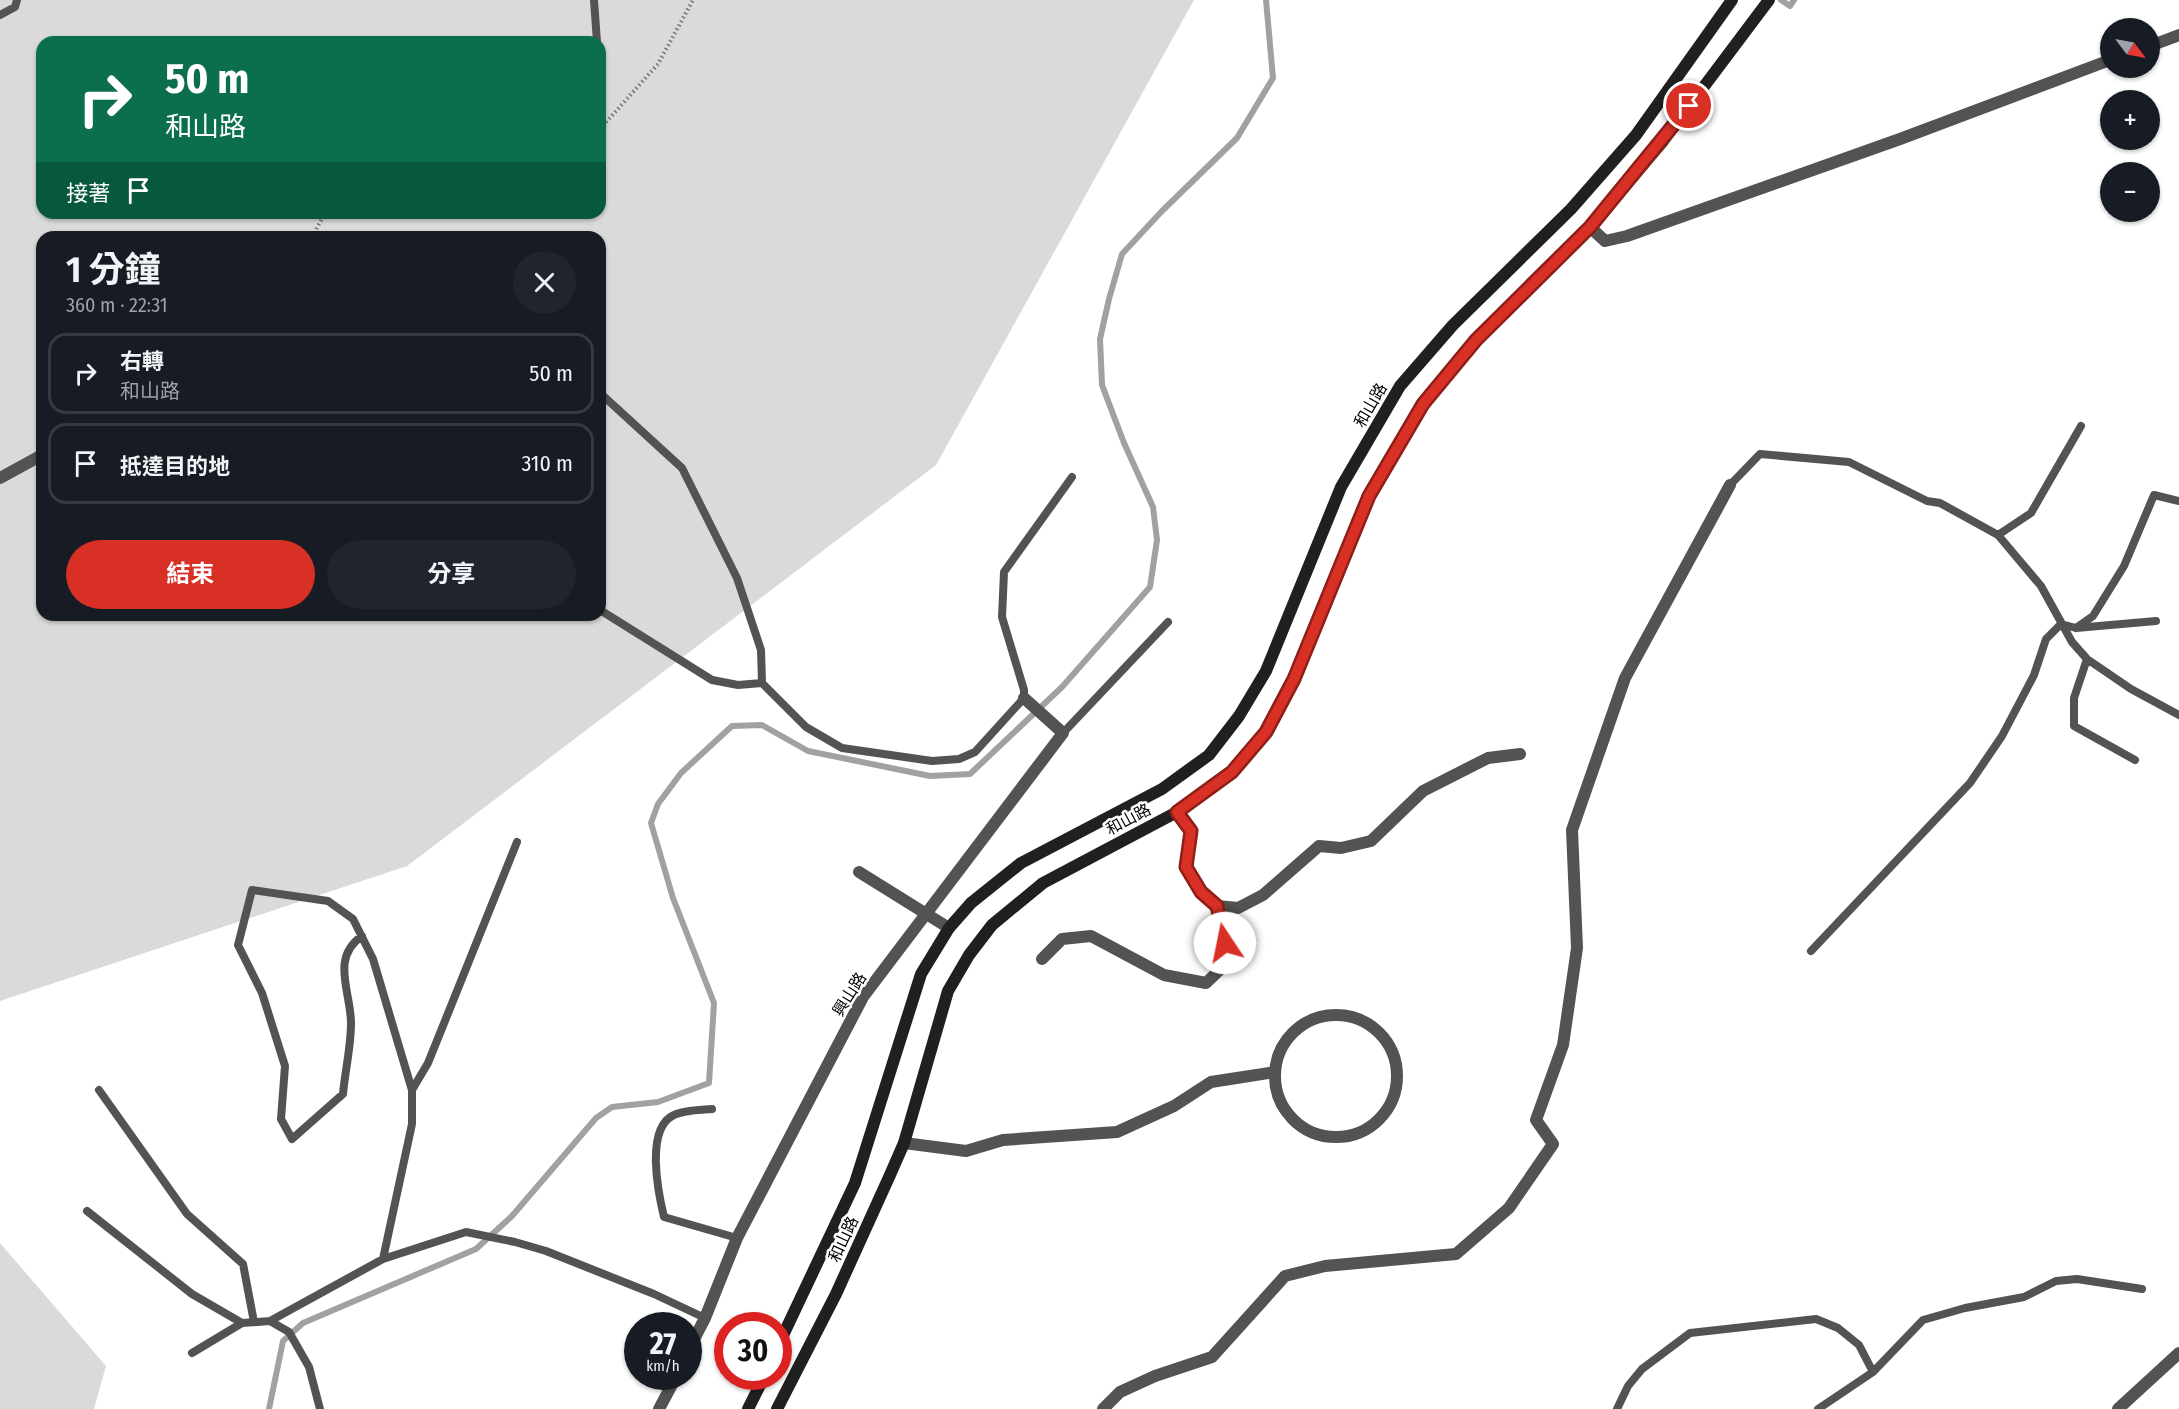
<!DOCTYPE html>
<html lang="zh-TW">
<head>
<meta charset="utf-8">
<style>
  :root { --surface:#171b24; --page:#20242c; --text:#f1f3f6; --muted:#9ea1a6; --line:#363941; --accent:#d93025 }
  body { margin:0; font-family:"Fira Sans Condensed","Noto Sans TC",sans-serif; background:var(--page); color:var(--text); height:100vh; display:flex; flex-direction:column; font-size:22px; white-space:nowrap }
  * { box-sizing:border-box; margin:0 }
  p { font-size:20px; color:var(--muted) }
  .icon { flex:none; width:33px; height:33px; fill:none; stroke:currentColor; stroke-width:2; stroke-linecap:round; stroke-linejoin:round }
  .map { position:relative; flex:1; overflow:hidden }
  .drawer { position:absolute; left:36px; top:231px; width:570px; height:390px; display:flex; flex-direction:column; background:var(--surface); border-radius:18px; box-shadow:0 2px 4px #0004 }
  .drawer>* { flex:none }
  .hud { position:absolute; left:36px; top:36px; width:570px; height:183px; border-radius:18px; box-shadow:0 2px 4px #0004; background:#0b6e4f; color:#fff; overflow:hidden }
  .needle { width:39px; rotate:122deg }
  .fabs { position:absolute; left:2100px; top:18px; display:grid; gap:12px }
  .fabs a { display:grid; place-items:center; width:60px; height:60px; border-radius:50%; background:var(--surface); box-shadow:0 2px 4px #0004; font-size:30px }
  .speed { position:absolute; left:624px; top:1312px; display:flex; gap:12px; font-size:30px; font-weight:700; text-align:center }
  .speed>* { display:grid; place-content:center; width:78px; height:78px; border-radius:50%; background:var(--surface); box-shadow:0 2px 4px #0004; line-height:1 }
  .speed small { font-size:15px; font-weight:400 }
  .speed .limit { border:9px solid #d22; background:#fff; color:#111 }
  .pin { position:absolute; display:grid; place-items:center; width:51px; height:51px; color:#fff; margin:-26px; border:3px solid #fff; border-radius:50%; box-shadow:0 2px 6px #0007 }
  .me { position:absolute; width:66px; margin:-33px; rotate:349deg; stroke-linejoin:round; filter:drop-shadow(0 0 4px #0008) }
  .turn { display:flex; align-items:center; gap:21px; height:126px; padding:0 30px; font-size:27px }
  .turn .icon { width:78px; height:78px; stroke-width:2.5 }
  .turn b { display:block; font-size:42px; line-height:51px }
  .then { display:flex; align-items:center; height:57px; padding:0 30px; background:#0003; gap:12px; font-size:22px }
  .round { display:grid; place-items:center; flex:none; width:63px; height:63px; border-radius:32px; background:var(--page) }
  .overview { display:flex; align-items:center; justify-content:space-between; height:102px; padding:0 30px }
  h1 { font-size:36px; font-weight:700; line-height:45px }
  .cta { display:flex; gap:12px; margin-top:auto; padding:12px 30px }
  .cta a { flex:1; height:69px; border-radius:36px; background:var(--accent); color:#fff; font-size:24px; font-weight:700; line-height:69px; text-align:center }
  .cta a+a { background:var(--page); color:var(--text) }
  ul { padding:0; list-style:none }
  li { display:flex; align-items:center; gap:18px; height:81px; margin:0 12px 9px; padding:0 18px; border:3px solid var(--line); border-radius:18px }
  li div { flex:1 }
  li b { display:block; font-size:22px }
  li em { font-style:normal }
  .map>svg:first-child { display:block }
</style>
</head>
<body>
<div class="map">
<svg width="2179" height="1409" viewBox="0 0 2179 1409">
  <rect width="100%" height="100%" fill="#fff"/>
  <path fill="#dadada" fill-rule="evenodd" d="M0,0h1194l-258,465 -529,401 -407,135zM42,42h558v171h-558zM42,237h558v378h-558z
    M0,1243l106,123 -12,43h-94z"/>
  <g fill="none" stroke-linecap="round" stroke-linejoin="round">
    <path stroke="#a1a1a1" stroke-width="6" d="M1781,0l9,6 4,-6
      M269,1409l14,-68 20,-18 173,-74 36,-33 84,-98 16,-11 46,-5 51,-19 5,-80 -41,-105 -22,-75 7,-19 23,-31 51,-47 30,-1 46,26 122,25 40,-2 92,-87 88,-100 7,-47 -4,-33 -29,-64 -22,-58 -2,-46 9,-40 13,-45 40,-43 75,-73 36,-60 -7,-78"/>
    <path stroke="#757575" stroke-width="4" stroke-dasharray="1.5 3" stroke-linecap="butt" d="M600,129l58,-65 35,-64
      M312,237l13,-24"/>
    <path stroke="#535353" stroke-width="8" d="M594,0l3,42
      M0,15l15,-8 2,-7
      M600,393l82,75 55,110 24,72 1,33 44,44 36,21 90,13 27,-2 16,-7 49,-54v-8l-22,-73 2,-45 68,-95
      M1730,485l30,-31 89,8 78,39 13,2 58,32 43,51 31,56 15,17 44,30 48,26
      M1998,535l33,-22 50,-87
      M600,610l112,70 26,5 24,-2
      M2076,628l17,-12 31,-50 30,-71 25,6
      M2087,659l-13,39v28l61,34
      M1063,733l105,-111
      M362,936c-32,22 -11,56 -11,87 0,24 -6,48 -8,71l-51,45 -11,-20 4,-53 -23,-73 -24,-48 14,-55 76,11 25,18 20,40 39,131v34l-29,135
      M1811,951l159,-168 32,-47 32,-61 12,-36 15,-15 15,4 80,-7
      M99,1090l88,124 56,50 11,58
      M412,1090l16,-27 89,-221
      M712,1109c-12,1 -28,1 -38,6 -29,13 -16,77 -10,102l73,21
      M87,1211l105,83 50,29
      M270,1321l113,-62 83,-27 49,10 31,9 108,43 51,24
      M192,1353l50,-30 28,-2 19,11 20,35 11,42
      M1617,1409l11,-23 14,-17 48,-36 126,-14 22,9 21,17 14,27
      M1818,1409l55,-37 50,-52 42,-12 59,-11 32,-16 21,-2 65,10"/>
    <path stroke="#535353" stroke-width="12" d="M2150,46l29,-11
      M1590,227l15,14 22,-5 273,-97 210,-79
      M0,478l42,-23
      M1177,812l14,19 -5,36 15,25 16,14 21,2 25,-13 56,-49 22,2 30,-7 52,-50 65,-33 32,-4
      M859,872l90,56
      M1042,959l20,-20 29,-3 73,39 42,8 22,-21 -11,-56
      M1275 1076a61 61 0 1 1 122 0a61 61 0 1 1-122 0Z
      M904,1143l62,8 37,-11 114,-8 57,-26 37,-24 64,-10
      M688,1351l17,-33 32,-80 126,-241 200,-264 -39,-35
      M659,1409l17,-32
      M1103,1409l17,-17 35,-16 57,-19 73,-81 40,-10 131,-12 53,-46 44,-64 -17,-24 27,-75 14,-97 -5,-118 53,-152 105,-193
      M2118,1409l61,-56"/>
    <path stroke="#202020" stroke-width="12" d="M778,1346l77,-163 66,-209 28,-46 22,-25 50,-40 141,-74 47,-34 30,-39 27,-45 75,-184 59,-101 53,-61 118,-116 65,-74 96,-135
      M748,1409l16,-32
      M777,1409l59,-115 54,-119 14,-32 44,-152 21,-36 23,-30 51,-42 134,-71 55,-40 34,-40 28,-53 75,-183 54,-92 53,-64 114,-113 73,-86 106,-141"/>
  </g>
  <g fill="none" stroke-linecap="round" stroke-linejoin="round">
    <defs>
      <path id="route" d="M1225,943l-8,-37 -16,-14 -15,-25 5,-36 -14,-19 55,-40 34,-40 28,-53 75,-183 54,-92 53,-64 114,-113 99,-121"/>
    </defs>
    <use href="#route" stroke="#8d1f18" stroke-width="15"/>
    <use href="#route" stroke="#d93025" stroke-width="10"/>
  </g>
  <g text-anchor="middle" stroke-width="5" stroke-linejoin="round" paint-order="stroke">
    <g font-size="16" fill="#000" stroke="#fff">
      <text transform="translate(1370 405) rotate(-60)" y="6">和山路</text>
      <text transform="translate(1128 819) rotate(-28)" y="6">和山路</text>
      <text transform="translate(849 994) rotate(-58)" y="6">興山路</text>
      <text transform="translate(843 1239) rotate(-65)" y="6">和山路</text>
    </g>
  </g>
</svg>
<div class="fabs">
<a><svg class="needle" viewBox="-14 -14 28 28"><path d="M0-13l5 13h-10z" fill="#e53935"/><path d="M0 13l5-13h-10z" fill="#9ea1a6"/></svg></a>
<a>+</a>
<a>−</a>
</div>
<div class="speed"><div>27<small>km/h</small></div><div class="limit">30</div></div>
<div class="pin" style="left:1689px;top:106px;background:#d93025"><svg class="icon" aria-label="arrive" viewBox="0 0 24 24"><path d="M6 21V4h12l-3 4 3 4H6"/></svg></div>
<svg class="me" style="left:1225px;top:943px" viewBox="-20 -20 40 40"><circle r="19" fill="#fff"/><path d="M0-13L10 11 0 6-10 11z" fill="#d93025"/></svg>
<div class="hud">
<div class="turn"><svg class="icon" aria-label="right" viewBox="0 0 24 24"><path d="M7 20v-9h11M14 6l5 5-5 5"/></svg><div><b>50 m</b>和山路</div></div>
<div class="then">接著<svg class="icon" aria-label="arrive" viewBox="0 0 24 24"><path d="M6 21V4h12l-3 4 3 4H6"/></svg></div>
</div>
<section class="drawer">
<div class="overview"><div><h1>1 分鐘</h1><p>360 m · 22:31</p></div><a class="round"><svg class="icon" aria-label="close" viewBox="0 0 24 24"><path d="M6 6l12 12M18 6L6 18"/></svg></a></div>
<ul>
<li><svg class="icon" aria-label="right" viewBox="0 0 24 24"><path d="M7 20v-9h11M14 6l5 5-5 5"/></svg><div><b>右轉</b><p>和山路</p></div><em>50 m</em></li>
<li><svg class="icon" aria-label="arrive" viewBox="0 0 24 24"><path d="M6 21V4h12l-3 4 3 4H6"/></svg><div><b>抵達目的地</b></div><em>310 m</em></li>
</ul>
<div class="cta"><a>結束</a><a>分享</a></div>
</section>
</div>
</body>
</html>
